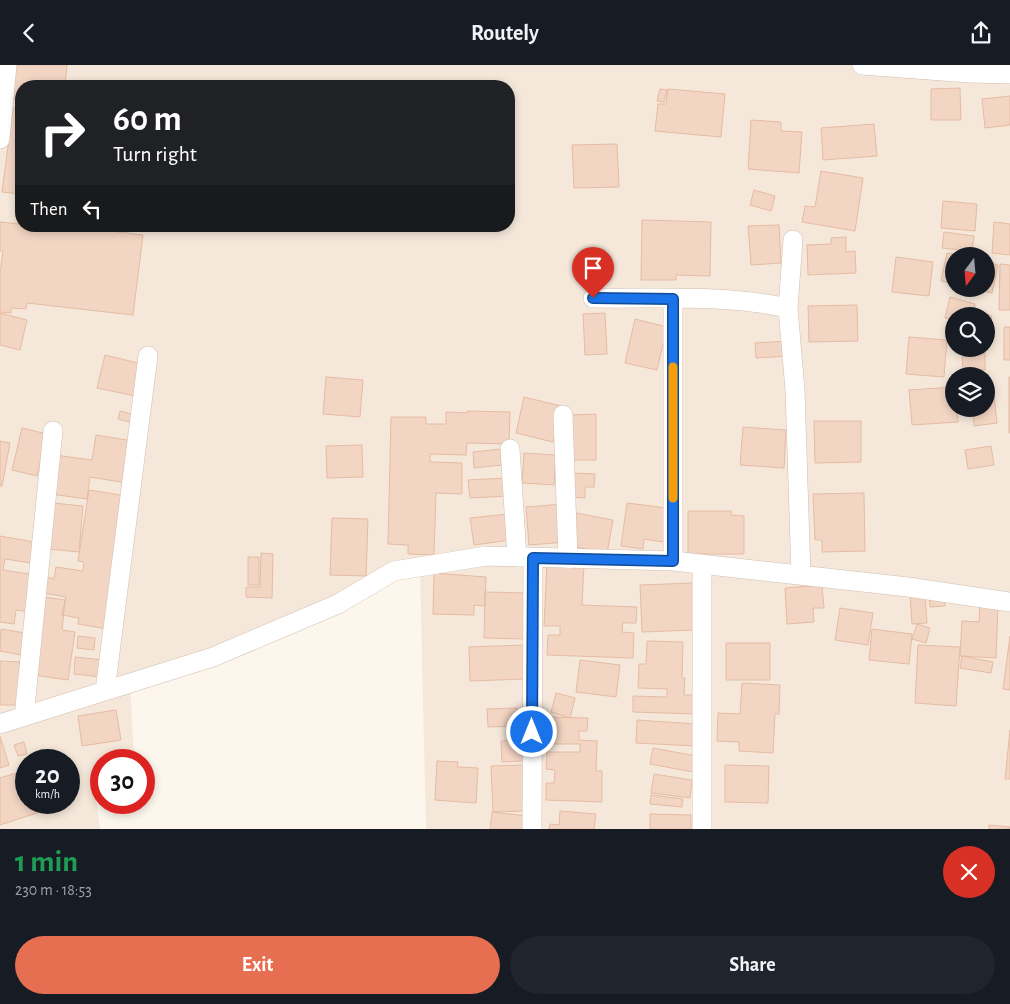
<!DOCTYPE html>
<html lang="en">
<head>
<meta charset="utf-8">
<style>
  :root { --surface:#171b24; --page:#20242c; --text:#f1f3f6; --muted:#9ea1a6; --accent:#e76f51 }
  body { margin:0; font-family:"Alegreya Sans",sans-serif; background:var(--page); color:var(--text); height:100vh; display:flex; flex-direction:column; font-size:19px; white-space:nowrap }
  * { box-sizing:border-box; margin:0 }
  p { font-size:16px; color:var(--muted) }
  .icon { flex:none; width:28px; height:28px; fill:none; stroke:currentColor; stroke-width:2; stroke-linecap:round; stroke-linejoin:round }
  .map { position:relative; height:764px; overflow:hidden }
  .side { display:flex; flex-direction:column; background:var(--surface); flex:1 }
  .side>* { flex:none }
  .hud { position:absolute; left:15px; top:15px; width:500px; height:152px; border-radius:20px; box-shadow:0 2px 8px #0003; background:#202124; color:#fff; overflow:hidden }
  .needle { width:32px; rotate:196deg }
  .fabs { position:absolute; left:945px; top:182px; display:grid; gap:10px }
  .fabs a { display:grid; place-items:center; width:50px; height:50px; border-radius:50%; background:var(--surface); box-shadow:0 2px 8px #0003; font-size:25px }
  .speed { position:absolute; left:15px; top:684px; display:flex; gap:10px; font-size:25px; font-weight:700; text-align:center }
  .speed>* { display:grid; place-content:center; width:65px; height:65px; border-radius:50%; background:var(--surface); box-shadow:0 2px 8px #0003; line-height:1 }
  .speed small { font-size:12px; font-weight:400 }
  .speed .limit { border:8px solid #d22; background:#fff; color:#111 }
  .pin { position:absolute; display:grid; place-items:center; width:42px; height:42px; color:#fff; margin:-51px -21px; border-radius:50% 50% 50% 0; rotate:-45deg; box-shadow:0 0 5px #0007 }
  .pin .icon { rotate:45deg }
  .me { position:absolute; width:55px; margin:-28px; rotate:0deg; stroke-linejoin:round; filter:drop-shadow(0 0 4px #0008) }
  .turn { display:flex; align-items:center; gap:18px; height:105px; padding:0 15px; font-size:22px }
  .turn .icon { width:65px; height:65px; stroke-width:2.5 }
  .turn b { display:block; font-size:35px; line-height:42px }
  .then { display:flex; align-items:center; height:48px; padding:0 15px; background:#0003; gap:10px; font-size:19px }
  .round { display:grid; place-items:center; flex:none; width:52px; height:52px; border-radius:26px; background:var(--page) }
  .summary { display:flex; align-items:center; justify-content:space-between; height:85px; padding:0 15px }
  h1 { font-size:30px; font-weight:600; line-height:38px; color:#1e9e55 }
  .action { display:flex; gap:10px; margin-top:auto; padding:10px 15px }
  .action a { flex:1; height:58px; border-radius:30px; background:var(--accent); color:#fff; font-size:20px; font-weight:600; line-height:58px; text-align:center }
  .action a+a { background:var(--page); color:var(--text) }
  header { display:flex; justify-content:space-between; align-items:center; height:65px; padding:0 15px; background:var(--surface); font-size:22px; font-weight:600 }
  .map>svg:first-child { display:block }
</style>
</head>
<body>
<header><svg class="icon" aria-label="back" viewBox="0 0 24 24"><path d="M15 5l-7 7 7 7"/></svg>Routely<svg class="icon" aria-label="share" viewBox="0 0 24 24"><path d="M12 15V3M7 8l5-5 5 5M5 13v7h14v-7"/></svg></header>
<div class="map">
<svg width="1010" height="764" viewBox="0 0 1010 764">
  <rect width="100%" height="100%" fill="#fdf6ec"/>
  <path fill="#f5e8da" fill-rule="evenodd" d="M0,0h1010v764h-584l-6,-262 -290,116 4,75 -33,2v5l-9,1 8,63h-100zM21,21h488v140h-488zM954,191h32v33h-32zM954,251h32v33h-32zM954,311h32v33h-32zM26,695h43v43h-43z"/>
  <path fill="#f3d5c3" stroke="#e6bba3" d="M15,0h52l-2,21h-44v13l-11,-1z
    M960,23l1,32h-30v-31z
    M660,24l7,1 -3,12 -7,-1z
    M668,24l57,5 -4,43 -66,-6 3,-27h8z
    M1010,31v29l-25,3 -3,-29z
    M13,43l8,1v85l-19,-2z
    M751,55l30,2v9l21,1 -3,41 -51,-4z
    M874,59l3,32 -54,4 -2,-32z
    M617,79l2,43 -45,1 -2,-43z
    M821,106l42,7 -8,53 -53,-9 3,-16 10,1z
    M754,125l21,6 -4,15 -21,-6z
    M943,136l34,3 -2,27 -34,-3z
    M642,155l69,2 -1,54 -34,-1v5h-35z
    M0,157l21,2v2h51l71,9 -10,80 -106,-12 -1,6 -15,-1v5l-11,-1v-39l3,-22h-3z
    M994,157l16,2v31l-18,-2z
    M779,160l2,38 -30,2 -3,-39z
    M944,167l30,4 -2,15 -30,-3z
    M846,172v15l9,-1 1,22 -48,2 -1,-30 24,-1v-6z
    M947,188l14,3h-7v28l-13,-3z
    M896,192l37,5 -4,34 -37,-4z
    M986,197l12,3 -6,28 -17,-4h11z
    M1000,199l10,1v45h-11z
    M950,232l25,7 -1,7 18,5 -3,13 -3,-1v-12h-32v4l-9,-2z
    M857,240l1,36 -49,1 -1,-36z
    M0,248l27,7 -7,30 -20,-5z
    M605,248l2,41 -22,1 -2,-41z
    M635,254l32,8 -10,43 -32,-7z
    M1004,262h6v33h-6z
    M909,272l38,3 -3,37 -38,-3z
    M788,276v15l-32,2 -1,-15z
    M962,284h23v21h-22z
    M105,290l37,9 -7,32 -38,-8z
    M326,312l37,3 -3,37 -37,-3z
    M1009,312h1v56h-1z
    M954,322v22h3l1,13 -46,3 -3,-35z
    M994,331l3,27 -23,3 -1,-17h13v-12z
    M524,332l37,9 -8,36 -37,-9z
    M120,346l15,4 -2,8 -15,-4z
    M467,346l43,1 -1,32 -42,-1 -1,12 -36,-1v8l32,1v31l-26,-1 -2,62 -26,-1v-9l-20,-1 3,-127h35v7h20v-12l21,1z
    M596,349v46h-26v-45z
    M814,356h47v41l-46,1z
    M743,362l43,3 -2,38 -44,-3z
    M22,363l25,6 -10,42 -25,-6z
    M96,370l37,6 -6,42 -37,-6 -3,22 -37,-5 5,-39 37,5z
    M0,376l10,2 -8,43h-2z
    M362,380l1,32 -36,1 -1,-32z
    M991,381l3,19 -26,4 -3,-19z
    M500,384l2,16 -28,3 -1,-16z
    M524,388l32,2 -2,30 -32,-2z
    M572,408l23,1 -1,13h-9v11l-15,-1z
    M507,413l1,18 -38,2 -2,-18z
    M89,425l38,6 -20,133 -29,-5 1,-6 -17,-3 4,-18 -23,-4 3,-16 8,2 2,-12 27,4 1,-9 -6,-1z
    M864,428l1,58 -43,1v-12h-7l-2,-46z
    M53,438l30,3 -4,46 -31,-3z
    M627,438l40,5 -4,34 -19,-3 -1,10 -22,-3z
    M563,439l3,38 -37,3 -3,-38z
    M688,446h43v4l13,1v38h-56z
    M576,448l37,7 -6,33 -37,-7z
    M508,449l3,26 -37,5 -4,-27z
    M332,453l36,1 -2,57 -36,-1z
    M0,471l34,6 -3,21 -26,-4 -2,11 32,5 -6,37 -13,-2 -2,14 -14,-2z
    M261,488l12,1 -1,44 -26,-1v-10h14z
    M248,492h11v28h-11z
    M547,498l37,2 -2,40 55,2 -1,16h-13l-1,9 12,1 -1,25 -86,-3 1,-20h12v-9h-16z
    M434,508l52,4 -1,29 -11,-1v10l-41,-1z
    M693,518l2,47 -53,2 -2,-47z
    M822,520l2,23h-11l1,14 -27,2 -2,-36z
    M485,527l41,1 -1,46 -41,-1z
    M925,529l2,29 -15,1 -2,-29z
    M929,531h16v10l-15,1z
    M44,532l21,3 -3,30 13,2 -7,48 -34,-5z
    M980,538l18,1 -2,54 -36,-2 2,-35 17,1z
    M840,543l33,5 -5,32 -33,-5z
    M917,559l13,4 -4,15 -14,-4z
    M1,564l24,4 -4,22 -21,-4z
    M872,564l40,5 -3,30 -40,-4z
    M78,571l17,2 -1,12 -17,-2z
    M1010,571v54l-7,-1z
    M647,576l36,1 -1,36h3l-1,17h13v19l-64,-2v-16l34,1v-8l-29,-1 1,-24h7z
    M726,578h44v37h-44z
    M524,580l1,34 -55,2 -1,-34z
    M918,580l42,2 -4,59 -41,-3z
    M962,591l31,6 -2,11 -31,-5z
    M75,592l29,3 -2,17 -28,-3z
    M580,595l40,5 -4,32 -40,-5z
    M0,596l20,1v43h-20z
    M742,618l38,2 -1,29h-4l-2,39 -34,-2v-9l-22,-1 1,-28 22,1z
    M556,628l19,5 -5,20 -19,-6z
    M517,643l1,18 -30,1 -1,-18z
    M116,645l5,30 -39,6 -4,-30z
    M551,652l37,1 -1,13h-8v9l18,1 -1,30h6v31l-56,-2v-17h8l1,-13 -9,-1 1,-17h33v-8h-30z
    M637,655l59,4 -1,22 -59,-3z
    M1010,665v49h-5z
    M0,671l9,29 -9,3z
    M521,675l2,21 -21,1 -1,-21z
    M24,677l3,12 -9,2 -4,-11z
    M653,683l43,8 -3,16 -43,-8z
    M437,696l21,1 -1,5 21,1 -2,35 -41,-3z
    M523,700l2,46 -32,1 -2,-46z
    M725,700l44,1 -1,37 -43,-1z
    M26,705v33h30l2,3 -58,19v-47z
    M654,709l38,6 -2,18 -39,-5z
    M651,730l32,4 -1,8 -32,-3z
    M560,746l36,3 -2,15h-45l1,-5 9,1z
    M492,747l35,4 -2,13h-35z
    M650,749l41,1v14h-41z
    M989,760l21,2v2h-21z"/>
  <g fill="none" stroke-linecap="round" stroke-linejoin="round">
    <defs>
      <path id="minor" d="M862,0l107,8 41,1
        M0,74l7,-74
        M593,233c65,1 132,-4 195,10l7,82 6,185
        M788,243l5,-68
        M563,350l5,144
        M510,384l7,108
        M673,496v-262
        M105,626l43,-335
        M24,652l29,-286
        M0,659l213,-67 125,-53 56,-33 92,-15 187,5 235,26 102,15
        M532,764l1,-271
        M702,764v-265"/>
    </defs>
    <use href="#minor" stroke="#d1beb0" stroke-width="20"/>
    <use href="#minor" stroke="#fff" stroke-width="19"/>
  </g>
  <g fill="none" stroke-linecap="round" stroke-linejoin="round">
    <defs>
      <path id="route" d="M532,667l1,-174 140,3v-262l-80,-1"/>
    </defs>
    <use href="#route" stroke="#114b97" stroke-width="12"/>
    <use href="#route" stroke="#1a73e8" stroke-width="9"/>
    <path stroke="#f59e0b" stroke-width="9" d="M673,302v131"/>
  </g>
</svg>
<div class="fabs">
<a><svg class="needle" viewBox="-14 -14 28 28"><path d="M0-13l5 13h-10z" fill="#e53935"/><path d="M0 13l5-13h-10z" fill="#9ea1a6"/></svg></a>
<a><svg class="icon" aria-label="search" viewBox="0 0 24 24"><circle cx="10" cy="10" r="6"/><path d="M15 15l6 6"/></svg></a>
<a><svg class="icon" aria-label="layers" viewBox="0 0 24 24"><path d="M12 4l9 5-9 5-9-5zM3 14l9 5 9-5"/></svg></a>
</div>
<div class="speed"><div>20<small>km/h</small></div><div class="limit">30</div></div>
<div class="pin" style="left:593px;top:233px;background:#d93025"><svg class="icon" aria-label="arrive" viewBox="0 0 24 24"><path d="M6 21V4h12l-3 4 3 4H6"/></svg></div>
<svg class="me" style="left:532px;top:667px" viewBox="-20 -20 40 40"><circle r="17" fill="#1a73e8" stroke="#fff" stroke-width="3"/><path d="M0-11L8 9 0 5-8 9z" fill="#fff"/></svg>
<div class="hud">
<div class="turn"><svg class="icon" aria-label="right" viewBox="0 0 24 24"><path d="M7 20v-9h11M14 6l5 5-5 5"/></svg><div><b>60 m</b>Turn right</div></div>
<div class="then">Then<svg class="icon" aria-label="left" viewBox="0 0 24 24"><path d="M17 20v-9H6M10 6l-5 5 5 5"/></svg></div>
</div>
</div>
<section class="side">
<div class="summary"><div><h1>1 min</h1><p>230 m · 18:53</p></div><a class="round" style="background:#d93025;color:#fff"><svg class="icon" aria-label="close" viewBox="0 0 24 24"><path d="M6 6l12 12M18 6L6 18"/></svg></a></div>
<div class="action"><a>Exit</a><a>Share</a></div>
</section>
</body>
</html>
